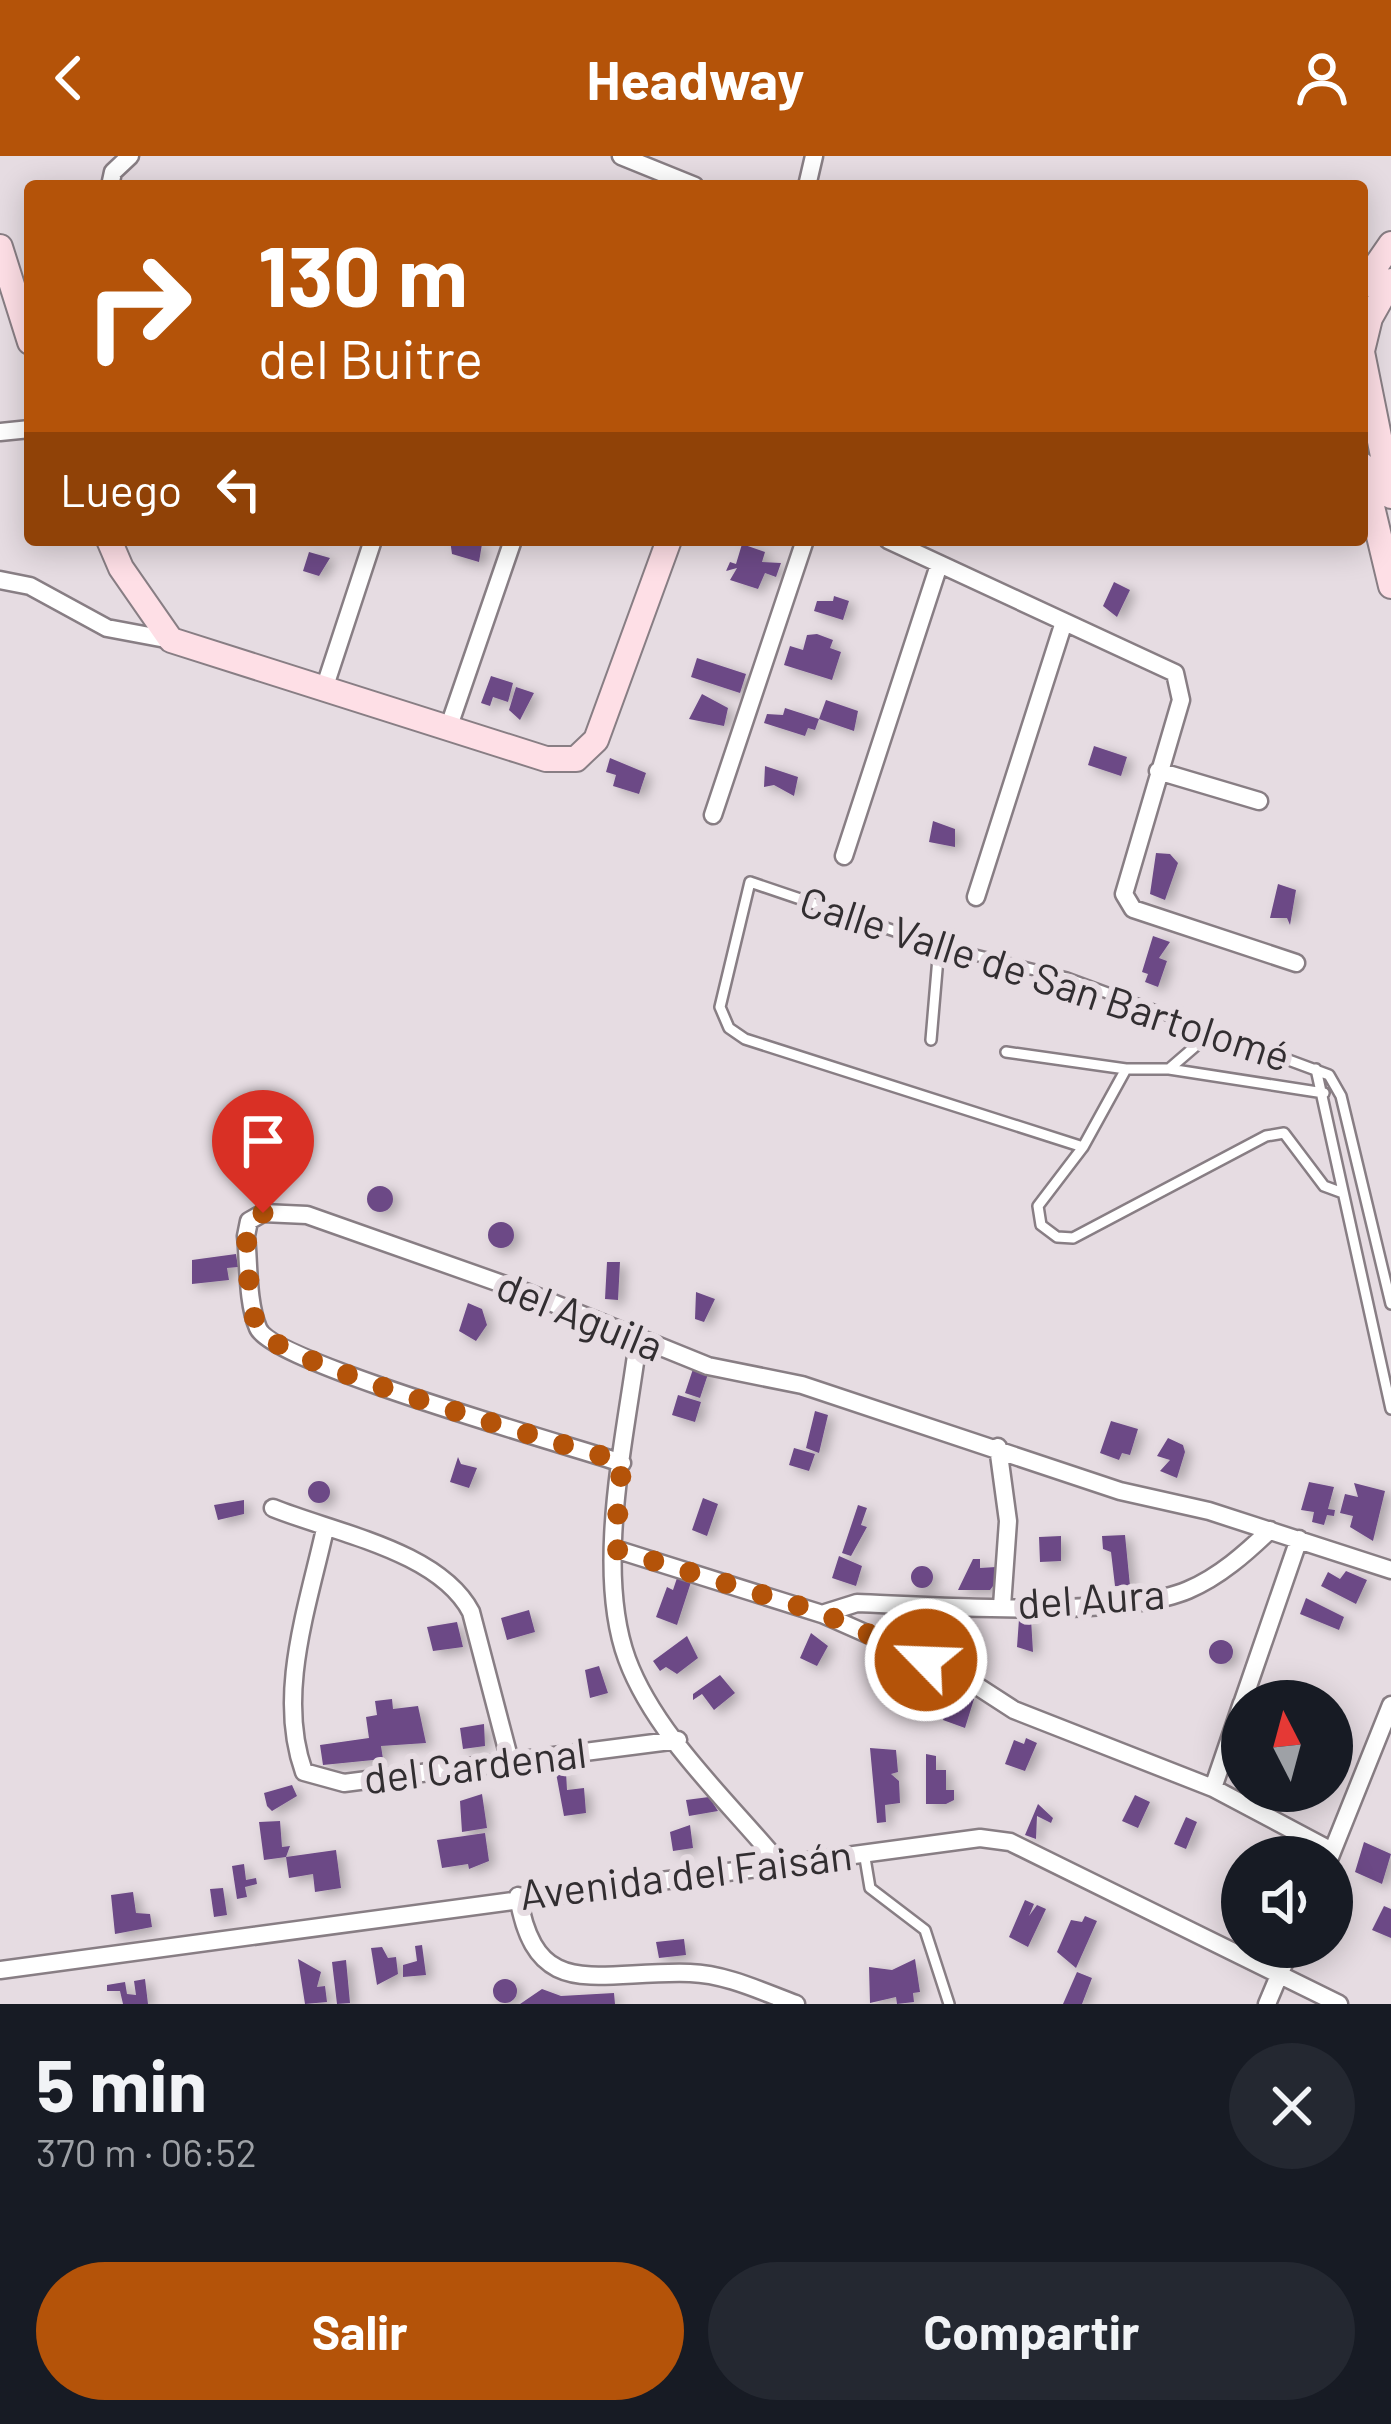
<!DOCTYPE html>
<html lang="es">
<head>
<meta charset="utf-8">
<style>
  :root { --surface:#171b24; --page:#242831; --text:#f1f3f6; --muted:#9ea1a6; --accent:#b45309 }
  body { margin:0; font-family:Barlow,sans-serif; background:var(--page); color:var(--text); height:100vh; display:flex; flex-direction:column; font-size:45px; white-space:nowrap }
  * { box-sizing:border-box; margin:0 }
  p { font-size:39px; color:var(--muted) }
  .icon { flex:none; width:66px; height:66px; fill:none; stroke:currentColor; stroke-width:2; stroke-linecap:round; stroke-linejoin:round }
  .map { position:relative; height:1848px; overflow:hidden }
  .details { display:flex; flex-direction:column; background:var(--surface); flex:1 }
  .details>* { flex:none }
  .guide { position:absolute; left:24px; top:24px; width:1344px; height:366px; border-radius:12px; box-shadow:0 6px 30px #0003; background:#b45309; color:#fff; overflow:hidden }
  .needle { width:78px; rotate:354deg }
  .buttons { position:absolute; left:1221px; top:1524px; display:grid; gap:24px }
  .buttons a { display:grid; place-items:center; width:132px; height:132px; border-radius:50%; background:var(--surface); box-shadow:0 6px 30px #0003; font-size:60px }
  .pin { position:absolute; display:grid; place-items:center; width:102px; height:102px; color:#fff; margin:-123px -51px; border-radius:50% 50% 50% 0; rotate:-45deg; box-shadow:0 0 12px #0007 }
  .pin .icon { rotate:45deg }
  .me { position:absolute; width:132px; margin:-66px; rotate:294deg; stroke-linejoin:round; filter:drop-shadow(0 0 9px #0008) }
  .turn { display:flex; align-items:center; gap:42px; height:252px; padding:0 36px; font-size:54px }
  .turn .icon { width:156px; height:156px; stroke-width:2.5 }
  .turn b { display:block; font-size:84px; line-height:102px }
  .then { display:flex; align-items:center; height:114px; padding:0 36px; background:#0003; gap:24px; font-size:45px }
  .round { display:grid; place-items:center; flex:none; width:126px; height:126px; border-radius:63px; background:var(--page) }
  .head { display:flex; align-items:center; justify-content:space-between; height:204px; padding:0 36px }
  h1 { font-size:72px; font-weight:700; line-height:90px }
  .button { display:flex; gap:24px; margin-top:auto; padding:24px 36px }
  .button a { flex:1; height:138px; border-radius:72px; background:var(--accent); color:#fff; font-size:48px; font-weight:700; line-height:138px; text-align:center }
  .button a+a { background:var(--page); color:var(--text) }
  header { display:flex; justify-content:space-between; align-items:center; height:156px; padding:0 36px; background:var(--accent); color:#fff; font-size:54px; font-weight:700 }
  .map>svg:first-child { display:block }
</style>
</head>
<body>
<header><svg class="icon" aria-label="back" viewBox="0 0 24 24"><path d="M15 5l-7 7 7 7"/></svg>Headway<svg class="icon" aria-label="person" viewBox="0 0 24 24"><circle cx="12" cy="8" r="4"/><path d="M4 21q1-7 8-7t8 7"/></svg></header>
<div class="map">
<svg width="1391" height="1848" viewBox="0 0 1391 1848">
  <defs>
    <filter id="shadow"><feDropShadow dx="6" dy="4" stdDeviation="6" flood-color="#0004"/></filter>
  </defs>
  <rect width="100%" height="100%" fill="#e6dce2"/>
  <path fill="#6c4986" filter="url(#shadow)" d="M450,384l32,4 -3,18 -27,-8z
    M742,388l23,8 -3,10 19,1 -5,14 -11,-4 -7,16 -28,-9 7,-12 -11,3 4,-9 6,2z
    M309,396l21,6 -11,18 -16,-5z
    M1114,426l16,8 -13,27 -14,-11z
    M834,440l15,5 -6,19 -29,-9 3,-10h16z
    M817,478l16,6 -3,8 11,4 -9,28 -48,-15 6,-19 13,4 4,-15z
    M697,502l49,16 -6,19 -49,-16z
    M491,520l22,7 -5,19 -15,-5 -3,9 -9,-3z
    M516,531l18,6 -14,27 -11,-10z
    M702,538l26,14 -4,18 -35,-7z
    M826,544l32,11 -4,20 -35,-12z
    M785,552l34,11 -4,11 -7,-2 -3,8 -41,-13 3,-9 16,1z
    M1094,590l33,11 -6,19 -33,-11z
    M610,602l36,15 -7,21 -26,-8 3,-11 -10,-3z
    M765,610l33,11 -4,19 -20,-11 -10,2z
    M933,665l22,8v18l-26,-5z
    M1156,697l14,1 8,9 -13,37 -15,-6z
    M1278,728l18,6 -6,35 -3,-7h-17z
    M1153,780l17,6 -11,16 8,3 -9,26 -13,-5 3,-8 -6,-2z
    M367 1043a13 13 0 1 1 26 0a13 13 0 1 1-26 0Z
    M488 1079a13 13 0 1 1 26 0a13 13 0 1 1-26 0Z
    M236,1098l2,13 -11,1 2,12 -37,4v-24z
    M607,1106h13l-2,38 -13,-1z
    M696,1136l19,7 -11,23 -9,-3z
    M468,1147l14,6 5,16 -11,16 -17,-10z
    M694,1210l15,5 -9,27 -15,-5z
    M678,1239l23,7 -6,20 -23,-7z
    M815,1255l13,4 -9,38 -13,-5z
    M1111,1265l27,8 -8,26 -8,-2 -3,7 -19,-7z
    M1168,1282l15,7 2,7 -8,26 -17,-7 10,-11 -13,-4z
    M794,1292l21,6 -6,17 -20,-6z
    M458,1301l3,7 16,4 -8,20 -19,-6z
    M308 1336a11 11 0 1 1 22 0a11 11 0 1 1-22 0Z
    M1309,1326l25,5 -6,22 7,1 -1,6 -7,-1 -3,10 -12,-3 2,-10 -13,-2z
    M1354,1327l31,8 -12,50 -23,-14 3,-11 -13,-3 5,-19 13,3z
    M703,1342l15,6 -11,32 -15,-6z
    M244,1344v14l-26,6 -4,-15z
    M858,1349l9,3 -6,17 6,2 -16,29 -9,-3z
    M1125,1379l5,51h-15l-4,-34 -8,-3 -1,-13z
    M1061,1380v25l-21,1 -1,-25z
    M839,1400l23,10 -6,20 -24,-8z
    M973,1403h7v9l16,-1 1,14 -7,9h-32z
    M911 1421a11 11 0 1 1 22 0a11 11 0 1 1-22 0Z
    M1346,1415l21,9 -11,24 -35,-18 7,-14 12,7z
    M678,1419l14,4 -15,46 -21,-8 11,-30 6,3z
    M1306,1442l38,19 -5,13 -39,-16z
    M529,1454l6,22 -28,8 -6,-22z
    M1019,1463h12l2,33 -16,-5z
    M457,1466l6,25 -30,4 -6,-24z
    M811,1477l17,13 -11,20 -17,-8z
    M687,1480l11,22 -21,16 -11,-7 -6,4 -7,-10z
    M1209 1496a12 12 0 1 1 24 0a12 12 0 1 1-24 0Z
    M599,1510l9,27 -18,5 -5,-28z
    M720,1519l15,18 -21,17 -12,-16 -9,6v-6z
    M951,1535l23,8 -9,29 -22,-8z
    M392,1543l1,10 25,-3 8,37 -45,3 2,13 -60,6 -3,-20 49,-7 -3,-21 11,-2 -2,-14z
    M484,1568l1,22 -22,3 -3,-21z
    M1026,1582l11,5 -12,28 -20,-7 9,-24 10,4z
    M870,1592l26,2 2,22 -7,2 8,7 1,22 -15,2 1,17 -9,1z
    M926,1598l10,2v14h10v20h8v10l-8,4h-20z
    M566,1616l1,18 17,-2 2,25 -22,3 -8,-43z
    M292,1629l5,11 -25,15 -5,-5 -3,-13z
    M482,1638l5,34 -25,4 -2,-31z
    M1135,1639l15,7 -12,26 -16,-7z
    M709,1641l9,14 -29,5 -3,-16z
    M1038,1648l15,14 -2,5 -14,-7 -1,23 -11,-4z
    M1186,1661l11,5 -11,27 -12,-5z
    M280,1665l2,26 8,-1 -4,11 50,-7 5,38 -26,4 -2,-18 -24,4 -3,-21 -22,3 -5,-38z
    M690,1669l3,23 -20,3 -3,-19z
    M485,1677l4,28 -20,8 -1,-5 -26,4 -5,-28z
    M1364,1686l27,12 -9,30 -27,-12z
    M244,1708l2,16 10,-2 1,6 -12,3 2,10 -10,2 -5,-33z
    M223,1732l4,27 -13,2 -4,-28z
    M133,1736l3,21 14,1 2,13 -37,7 -4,-39z
    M1025,1744l9,4 -5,12 8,-11 9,4 -18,38 -19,-10z
    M1384,1750l7,3v29l-19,-8z
    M1085,1760l12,5 -21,47 -19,-16 14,-32 11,2z
    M684,1783l2,16 -27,3 -3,-16z
    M422,1789l4,30 -23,2v-12l14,-4 -2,-15z
    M382,1791l6,11 8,-1 2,17 -21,11 -6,-37z
    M298,1803l23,13 -4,15 8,-1 2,16 -22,2z
    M915,1803l5,33 -7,1 1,9 -17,2 -1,-7 -26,6 -1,-36 23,3z
    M346,1804l4,43 -13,1 -5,-42z
    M1077,1816l15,6 -10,26h-19z
    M493 1835a12 12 0 1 1 24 0a12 12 0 1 1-24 0Z
    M145,1823l3,25h-25l-3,-13h-13v-6l18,-3 2,12 9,1 -2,-14z
    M542,1833l19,7 53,-3 1,11h-95z"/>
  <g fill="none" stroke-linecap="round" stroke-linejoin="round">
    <defs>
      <path id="lane" d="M931,884l8,-94
        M1006,896l120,17h43l44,-38
        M1126,913l-43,78 -338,-108 -16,-11 -9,-21 30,-125 189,64 128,32 262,97 12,21 50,208
        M1169,913l155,24
        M1316,913l75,340
        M1083,991l-45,59 3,19 16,12 16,1 193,-102 18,-3 40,53 19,7
        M864,1696l6,36 55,42 24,74"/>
      <path id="street" d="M621,0l74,30
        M110,30l3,-14 17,-16
        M807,30l7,-30
        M0,276l30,-3
        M888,384l287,133 6,27 -57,194 9,15 163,54
        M0,424l30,6 77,42 64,12
        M325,530l48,-146
        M449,570l64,-186
        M1158,615l101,30
        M713,659l92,-275
        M844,700l95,-291
        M976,741l88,-275
        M638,1185c-12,94 -44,228 -11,318 28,76 102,143 153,205
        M998,1291l10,74 -6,85
        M622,1307c-51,-17 -351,-101 -364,-135 -11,-26 -9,-65 -12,-92l3,-15 14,-8 44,2 221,78 180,73 94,19 318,106 89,20 182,59
        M273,1352c62,25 166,43 198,104l39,149
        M325,1373c-17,77 -49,166 -21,243l40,11 334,-43
        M615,1393l207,65 138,61 54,35 199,78 119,63
        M822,1458l35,-11c79,3 263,16 331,-13 31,-13 58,-37 82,-60
        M1243,1545l56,-162
        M1213,1632l29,-85
        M1330,1701l61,-152
        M518,1740c18,108 77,74 172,77 36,1 73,19 106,31
        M0,1814l980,-132 30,4 329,162
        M1267,1848l24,-57"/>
      <path id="secondary" d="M0,91l30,95
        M1362,130l29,-42
        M1362,195l8,-33 21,-37
        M1362,196l29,144
        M1362,309l29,121
        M109,384l12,28 50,72 375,119h30l20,-19 73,-200"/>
    </defs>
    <use href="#lane" stroke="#887e84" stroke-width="14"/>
    <use href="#street" stroke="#887e84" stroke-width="21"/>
    <use href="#secondary" stroke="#887e84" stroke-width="28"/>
    <use href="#lane" stroke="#fff" stroke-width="9"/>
    <use href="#street" stroke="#fff" stroke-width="16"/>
    <use href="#secondary" stroke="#fedfe6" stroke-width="24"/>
  </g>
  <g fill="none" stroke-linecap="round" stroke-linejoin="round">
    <path stroke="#b45309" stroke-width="21" stroke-dasharray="0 37.8" d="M263,1057l-14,8 -3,14c3,28 1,67 12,93 13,34 313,118 364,134l-7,87 207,64 104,47"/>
  </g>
  <g text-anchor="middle" stroke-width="12" stroke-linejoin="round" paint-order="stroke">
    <g font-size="42" fill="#322e31" stroke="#e6dce2">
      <text transform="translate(1045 823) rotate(18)" y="15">Calle Valle de San Bartolomé</text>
      <text transform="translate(580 1160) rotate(22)" y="15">del Aguila</text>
      <text transform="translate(1091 1443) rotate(-4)" y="15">del Aura</text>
      <text transform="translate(475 1610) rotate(-7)" y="15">del Cardenal</text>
      <text transform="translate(686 1719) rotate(-7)" y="15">Avenida del Faisán</text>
    </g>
  </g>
</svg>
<div class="buttons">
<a><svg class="needle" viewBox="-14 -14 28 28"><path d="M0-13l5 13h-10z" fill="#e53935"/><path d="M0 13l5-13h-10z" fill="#9ea1a6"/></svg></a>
<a><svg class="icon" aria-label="sound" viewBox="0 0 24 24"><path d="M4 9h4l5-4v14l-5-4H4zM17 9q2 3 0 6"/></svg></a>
</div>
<div class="pin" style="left:263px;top:1057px;background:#d93025"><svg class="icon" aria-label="arrive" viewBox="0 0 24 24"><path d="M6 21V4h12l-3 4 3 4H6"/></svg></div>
<svg class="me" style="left:926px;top:1504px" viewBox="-20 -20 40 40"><circle r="17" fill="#b45309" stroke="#fff" stroke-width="3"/><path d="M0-11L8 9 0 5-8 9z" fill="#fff"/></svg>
<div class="guide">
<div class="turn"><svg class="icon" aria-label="right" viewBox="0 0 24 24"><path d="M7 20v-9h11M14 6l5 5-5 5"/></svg><div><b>130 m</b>del Buitre</div></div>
<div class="then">Luego<svg class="icon" aria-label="left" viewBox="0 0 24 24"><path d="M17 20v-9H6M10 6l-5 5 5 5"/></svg></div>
</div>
</div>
<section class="details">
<div class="head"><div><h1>5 min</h1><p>370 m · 06:52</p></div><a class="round"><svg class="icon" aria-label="close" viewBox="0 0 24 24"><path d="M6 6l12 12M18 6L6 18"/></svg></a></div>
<div class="button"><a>Salir</a><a>Compartir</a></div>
</section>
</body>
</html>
